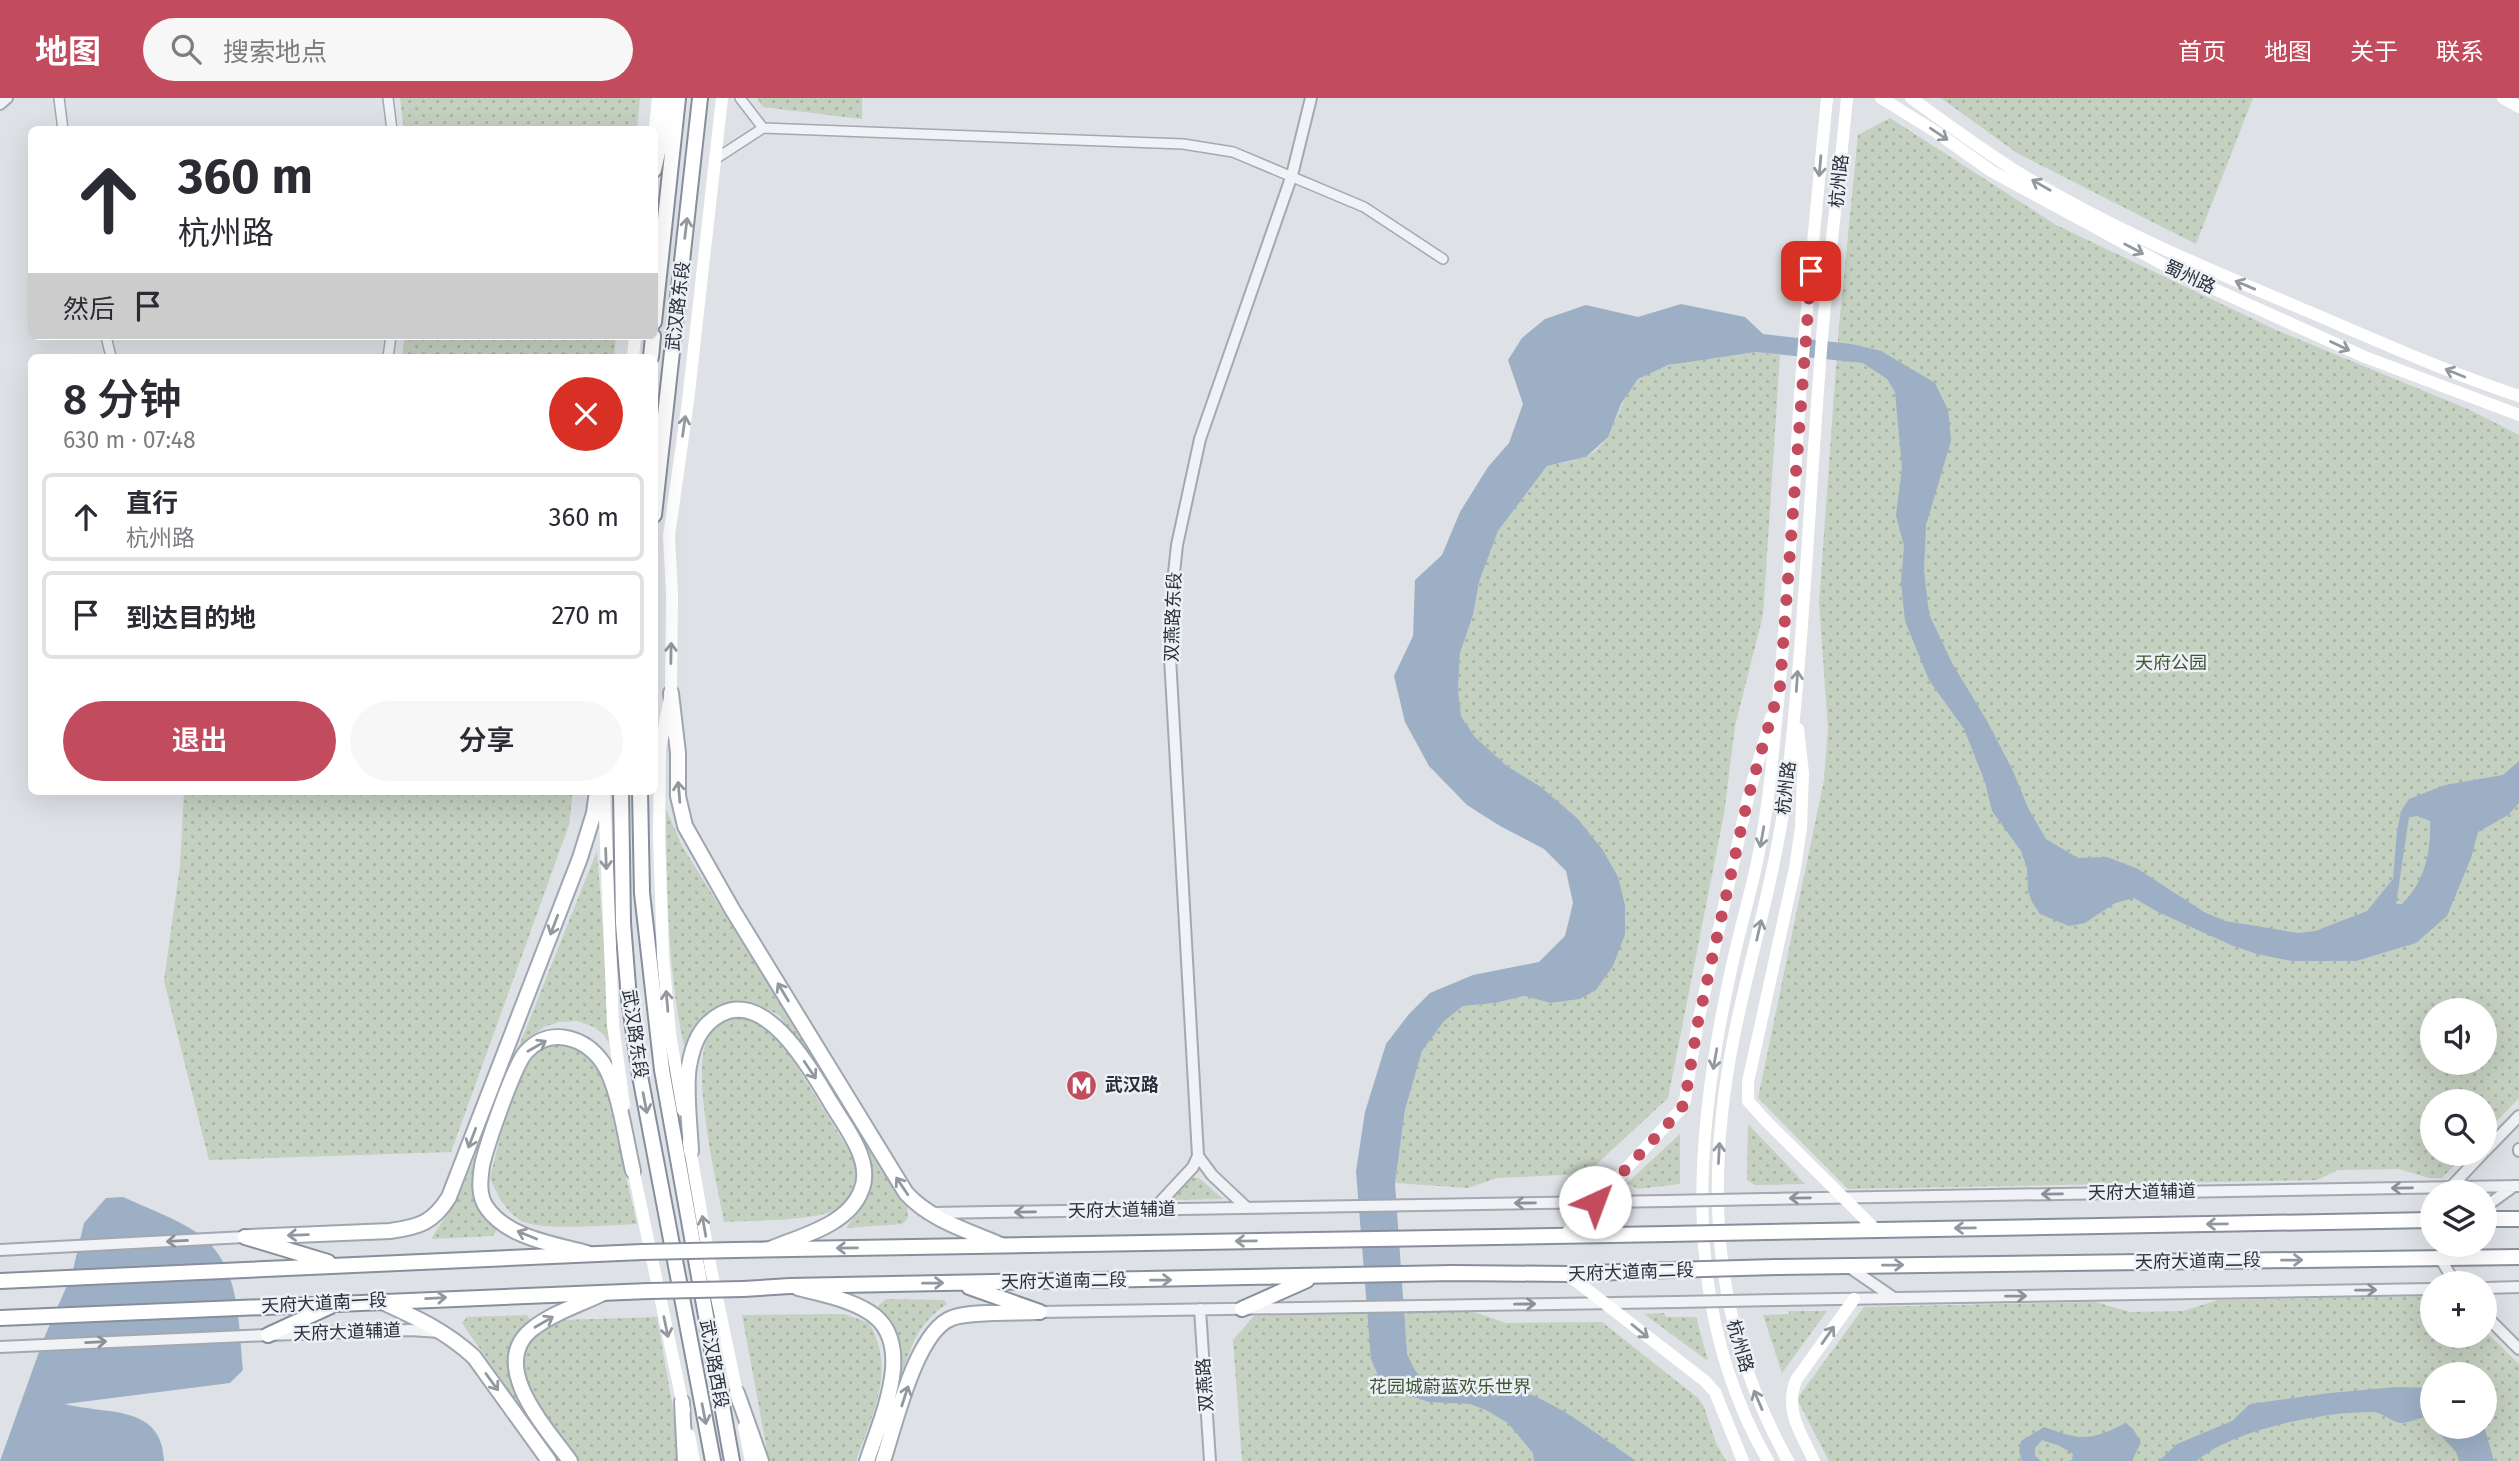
<!DOCTYPE html>
<html lang="zh">
<head>
<meta charset="utf-8">
<style>
  :root { --surface:#fff; --page:#f7f7f7; --text:#2b2b33; --muted:#7c7c81; --line:#e1e1e2; --accent:#c24c5d }
  body { margin:0; font-family:"Fira Sans","Noto Sans SC",sans-serif; background:var(--page); color:var(--text); height:100vh; display:flex; flex-direction:column; font-size:26px; white-space:nowrap }
  * { box-sizing:border-box; margin:0 }
  p { font-size:23px; color:var(--muted) }
  .icon { flex:none; width:38px; height:38px; fill:none; stroke:currentColor; stroke-width:2; stroke-linecap:round; stroke-linejoin:round }
  .map { position:relative; flex:1; overflow:hidden }
  .side { position:absolute; left:28px; top:256px; width:630px; height:441px; display:flex; flex-direction:column; background:var(--surface); border-radius:10px; box-shadow:0 7px 28px #0002 }
  .side>* { flex:none }
  .banner { position:absolute; left:28px; top:28px; width:630px; height:214px; border-radius:10px; box-shadow:0 7px 28px #0002; background:#fff; color:var(--text); overflow:hidden }
  .buttons { position:absolute; left:2420px; top:900px; display:grid; gap:14px }
  .buttons a { display:grid; place-items:center; width:77px; height:77px; border-radius:50%; background:var(--surface); box-shadow:0 7px 28px #0002; font-size:35px }
  .pin { position:absolute; display:grid; place-items:center; width:60px; height:60px; color:#fff; margin:-30px; border-radius:14px; box-shadow:0 4px 10px #0006 }
  .me { position:absolute; width:77px; margin:-38px; rotate:43deg; stroke-linejoin:round; filter:drop-shadow(0 0 5px #0008) }
  .turn { display:flex; align-items:center; gap:24px; height:147px; padding:0 35px; font-size:32px }
  .turn .icon { width:91px; height:91px; stroke-width:2.5 }
  .turn b { display:block; font-size:49px; line-height:60px }
  .then { display:flex; align-items:center; height:66px; padding:0 35px; background:#0003; gap:14px; font-size:26px }
  .round { display:grid; place-items:center; flex:none; width:74px; height:74px; border-radius:37px; background:var(--page) }
  .overview { display:flex; align-items:center; justify-content:space-between; height:119px; padding:0 35px }
  h1 { font-size:42px; font-weight:600; line-height:52px }
  .button { display:flex; gap:14px; margin-top:auto; padding:14px 35px }
  .button a { flex:1; height:80px; border-radius:42px; background:var(--accent); color:#fff; font-size:28px; font-weight:600; line-height:80px; text-align:center }
  .button a+a { background:var(--page); color:var(--text) }
  ul { padding:0; list-style:none }
  li { display:flex; align-items:center; gap:21px; height:88px; margin:0 14px 10px; padding:0 21px; border:4px solid var(--line); border-radius:10px }
  li div { flex:1 }
  li b { display:block; font-size:26px }
  li em { font-style:normal }
  header { display:flex; align-items:center; gap:42px; box-sizing:border-box; height:98px; padding:0 35px; background:var(--accent); color:#fff }
  header strong { font-size:33px }
  nav { display:flex; gap:38px; margin-inline-start:auto; font-size:24px }
  .search { width:490px; height:63px; background:var(--page); display:flex; align-items:center; gap:18px; box-sizing:border-box; padding:0 24px; border-radius:38px; color:var(--muted); font-size:26px }
  .map>svg:first-child { display:block }
</style>
</head>
<body>
<header>
<strong>地图</strong>
<div class="search"><svg class="icon" aria-label="search" viewBox="0 0 24 24"><circle cx="10" cy="10" r="6"/><path d="M15 15l6 6"/></svg>搜索地点</div>
<nav><a>首页</a><a>地图</a><a>关于</a><a>联系</a></nav>
</header>
<div class="map">
<svg width="2519" height="1363" viewBox="0 0 2519 1363">
  <defs>
    <pattern id="grass-dots" width="8" height="8" patternUnits="userSpaceOnUse" patternTransform="scale(1.75)"><rect width="8" height="8" fill="#c4d0c0"/><path d="M2 2h.1M6 6h.1" fill="none" stroke="#a8b3a6" stroke-width="1.8" stroke-linecap="round"/></pattern>
  </defs>
  <rect width="100%" height="100%" fill="#dee1e6"/>
  <path fill="url(#grass-dots)" fill-rule="evenodd" d="M400,0h240l-3,31 -233,1z
    M757,0h105v21l-99,-12z
    M1941,0h312l-57,146 -179,-91z
    M1890,20l166,107 220,105 194,80 49,25v663l-34,35v-32h-53v52h34l-24,25h-13l-30,-9 -61,1 -21,10 -469,9 -90,-91 66,-318 4,-52 -9,-125 20,-277 19,-191zM2432,912h53v52h-53z
    M405,238h211l-2,21h-212z
    M1756,254l24,3 -17,260 -28,111 -11,88 -56,284 -82,76 -89,4 -29,10 -73,-5 10,-73 17,-59 22,-31 19,-14 32,-3 29,-7 27,7 29,-4 16,-9 17,-24 5,-89 -15,-27 -26,-32 -36,-31 -34,-21 -32,-29 -14,-21 -3,-26 2,-37 13,-38 6,-33 19,-51 49,-65c12,-3 25,-4 36,-8 31,-11 33,-56 55,-78 21,-21 87,-22 118,-28z
    M184,693h389l-4,34 -118,327 -242,8 -45,-179 16,-115z
    M666,711l16,37 225,361 1,11 -6,6 -56,4c21,-29 29,-31 25,-68l-91,-144c-48,-29 -69,-11 -96,30 -17,-77 -17,-158 -18,-237z
    M597,753l15,196 -8,-12 -10,-8 -17,-6 -18,1 -15,5 -19,15 -47,117 -3,20 2,28 20,22 -4,7 -62,3 28,-43z
    M743,919l16,4 19,15 77,124c2,17 -1,37 -17,48 -21,14 -88,12 -114,14 -7,-41 -36,-155 -14,-189 8,-12 19,-14 33,-16z
    M567,944l18,9 16,18 36,155c-23,1 -98,7 -115,-3 -17,-10 -24,-25 -32,-43 9,-34 23,-114 56,-131 5,-4 15,-4 21,-5z
    M1748,1027h1l56,59 -50,1 -8,-5z
    M1680,1036v50l-42,5 -11,-6z
    M1191,1079l8,1 24,21 -54,1z
    M2432,1198v39h53v-4l34,33v97h-690l-32,-62 67,-92 231,-5 35,10 53,-1 35,-11zM2432,1276h53v52h-53z
    M886,1201l58,1 3,4c-30,20 -35,40 -46,73 0,-32 4,-46 -23,-67v-4z
    M1471,1213l35,12 96,-1 96,76 6,9 12,36 10,18h-484l-9,-121 21,-24z
    M1789,1213h38l-45,62 -19,-58 26,-1z
    M1664,1215l2,4h30l12,44 -64,-47z
    M844,1216l25,9c28,47 3,91 -13,138h-87l-27,-146z
    M527,1217l3,5c-51,44 6,101 33,141h-5l-96,-138 5,-6z
    M657,1219l22,127v17h-101l-51,-71 -5,-25 5,-20 8,-8 27,-17z"/>
  <path fill="#9cafc4" fill-rule="evenodd" d="M1681,206l64,13 18,17 88,10 30,7 54,32 13,27 3,31 -25,84 -2,45 5,44 23,49 35,58 26,50 15,37 18,31 32,19 29,-1 31,12 66,43 21,9 73,12 17,-2 52,-20 26,-32 4,-48 4,-20 8,-12 36,-14 58,-10 16,-14v42l-11,12 -30,17 -7,26 -24,58 -31,27 -60,18h-64l-35,-7 -26,-9 -73,-33 -24,-14 -19,5 -30,20 -16,3 -29,-12 -8,-12 -4,-12 -1,-22 -6,-17 -29,-40 -7,-29 -21,-53 -35,-49 -24,-59 -4,-39 3,-36 -8,-31 6,-47 -7,-76 -8,-13 -24,-16 -107,-11 -88,13 -30,14 -17,25 -13,33 -22,20 -39,9 -49,65 -19,51 -6,33 -13,38 -2,37 3,26 14,21 32,29 34,21 36,31 26,32 15,27 7,29v28l-12,32 -17,24 -16,9 -29,4 -27,-7 -29,7 -32,3 -19,15 -22,30 -17,59 -10,73 12,171c3,6 6,14 10,19 18,18 77,8 104,18 42,15 78,45 115,70h-102l-1,-8 -25,-30 -22,-13 -16,-6 -41,-2 -28,-9 -21,-13 -9,-21 -15,-188 9,-59 21,-68 23,-30 21,-21 43,-18 66,-13 26,-26 8,-33 -7,-32 -22,-22 -44,-23 -33,-21 -38,-39 -24,-44 -11,-46 19,-40 2,-56 27,-25 18,-43 28,-45 21,-24 14,-39 -15,-44 14,-22 23,-19 41,-14 52,12zM2417,718l13,5c1,32 -5,60 -28,83h-6l13,-87z
    M123,1099c24,11 52,21 73,35 45,30 42,90 47,138l-13,13 -165,21c40,11 97,-1 99,57h-164l44,-123 28,-64 12,-51 22,-25z
    M2396,1289l36,1v38h52l10,35h-35l-3,-9 -32,-35c-7,2 -15,5 -22,6 -10,0 -19,-11 -29,-11 -47,-1 -142,18 -176,49h-38l18,-17 55,-23 18,-17 80,-11z
    M2126,1325l7,6 8,13 -9,19h-64l4,-1 1,-6 -13,-8 -18,-6 -7,8v8l6,5h-19l-3,-10 2,-10 23,-14c38,14 46,14 82,-4z"/>
  <g fill="none" stroke-linecap="round" stroke-linejoin="round">
    <defs>
      <path id="minor" d="M59,0l4,32
        M388,0l4,32
        M763,30l420,16 50,8 131,55 79,52
        M717,60l46,-30 -23,-30
        M106,238l5,21
        M388,259l3,-21"/>
      <path id="tertiary" d="M0,6l7,-6
        M2519,1051v2
        M2485,1053l34,-35
        M1198,1058l14,19 35,33
        M2451,1089l32,-34
        M1765,1101l754,-13
        M2485,1109l29,-21
        M1153,1112l40,-43 5,-11 -28,-499 1,-56 6,-56 23,-106 92,-264 19,-77
        M932,1115l734,-12
        M0,1152l245,-13
        M2440,1160l15,25
        M1846,1167l48,33
        M2485,1190l34,-1
        M1776,1202l656,-11
        M1200,1211l10,152
        M1040,1214l636,-10
        M2485,1217l34,34
        M0,1249l268,-12 142,-5 29,2"/>
      <path id="primary" d="M671,595l7,60v43l7,30 47,83 174,284c24,27 63,38 95,52
        M691,1053c-1,-24 -6,-62 -2,-85 4,-22 11,-41 32,-52 47,-24 91,58 110,89 14,24 43,58 30,88 -13,34 -60,45 -91,58
        M249,1139l141,-6c29,-4 43,-8 59,-34l131,-339 14,-45 3,-22
        M587,1155c-33,-9 -79,-15 -100,-45 -9,-12 -7,-28 -5,-42 4,-19 32,-101 44,-114 24,-26 59,-15 77,11 16,24 23,79 30,108
        M798,1190c24,6 50,11 71,24 49,30 11,108 -2,149
        M380,1203c35,16 66,30 94,56l75,104
        M737,1295l24,68
        M682,1304l3,59
        M570,1363c-23,-32 -82,-95 -39,-131 21,-17 50,-26 73,-37
        M883,1363c12,-36 33,-130 69,-143 17,-7 66,-5 86,-6"/>
      <path id="trunk" d="M654,72l16,-71
        M654,224l24,-224
        M651,259l2,-21
        M654,417l46,-417
        M621,693l2,132 6,76 11,77 73,385
        M640,693l2,102 20,177 70,391
        M2485,1121h34
        M1767,1134l665,-12
        M245,1139l83,25
        M735,1152l933,-16
        M1776,1169l743,-10
        M0,1183l642,-29
        M969,1189l71,25
        M743,1191l47,-3 663,-13 114,1 103,-4
        M1242,1211l65,-29
        M0,1220l649,-27
        M268,1237l63,-29"/>
    </defs>
    <use href="#minor" stroke="#a4a8b0" stroke-width="12"/>
    <use href="#tertiary" stroke="#a4a8b0" stroke-width="14"/>
    <use href="#primary" stroke="#9ea6b1" stroke-width="18"/>
    <use href="#trunk" stroke="#878f9c" stroke-width="18"/>
    <use href="#minor" stroke="#f0f2f5" stroke-width="9"/>
    <use href="#tertiary" stroke="#f0f2f5" stroke-width="10"/>
    <path stroke="#fff" stroke-width="12" d="M1881,0l55,34 55,39 190,103 184,83 154,58
      M1911,0c33,24 66,48 100,70 95,59 199,102 301,145 68,29 137,60 207,83
      M2503,0l16,9
      M654,40l4,-40
      M633,259l2,-21
      M1798,631l5,44 -2,55 -6,40 -47,214v19l18,20 110,109
      M604,693l9,234 11,80
      M683,1012l-13,-76 -7,-78 -4,-120 1,-87 11,-56 1,-99 -3,-58 19,-135 34,-303
      M689,1044l22,127 28,133
      M632,1066l52,246
      M1565,1137l116,-126 4,-9 13,-78 50,-224 23,-81
      M1567,1176l138,107 10,11 28,69
      M744,1329l7,34
      M689,1337l5,26
      M1768,1363c-90,-156 -73,-332 -35,-500 8,-37 19,-72 26,-109 9,-43 13,-87 17,-130 12,-113 17,-227 25,-340 7,-95 17,-189 26,-284
      M1788,1363c-76,-137 -84,-274 -54,-425 17,-84 43,-166 53,-252 18,-152 23,-305 36,-458 7,-76 17,-152 24,-228
      M1814,1363c-13,-28 -30,-50 -18,-81l58,-81"/>
    <use href="#primary" stroke="#fff" stroke-width="14"/>
    <use href="#trunk" stroke="#fff" stroke-width="14"/>
    <defs>
      <path id="tertiary-bridge" d="M1666,1103l99,-2
        M1676,1204l100,-2"/>
      <path id="trunk-bridge" d="M1668,1136l99,-2
        M642,1154l93,-2
        M1670,1172l106,-3
        M649,1193l94,-2"/>
    </defs>
    <use href="#tertiary-bridge" stroke="#a4a8b0" stroke-width="14" stroke-linecap="butt"/>
    <use href="#trunk-bridge" stroke="#878f9c" stroke-width="18" stroke-linecap="butt"/>
    <use href="#tertiary-bridge" stroke="#f0f2f5" stroke-width="10"/>
    <use href="#trunk-bridge" stroke="#fff" stroke-width="14"/>
  </g>
  <defs><path id="oneway-shaft" d="M-6 0H5M1.5-3L5.5 0L1.5 3" fill="none" stroke-width="1.6" stroke-linecap="round" stroke-linejoin="round" transform="scale(1.75)"/></defs>
  <g stroke="#94989e">
    <use href="#oneway-shaft" transform="translate(1939 36) rotate(34)"/>
    <use href="#oneway-shaft" transform="translate(1820 68) rotate(95)"/>
    <use href="#oneway-shaft" transform="translate(2041 87) rotate(-150)"/>
    <use href="#oneway-shaft" transform="translate(686 130) rotate(-83)"/>
    <use href="#oneway-shaft" transform="translate(2134 151) rotate(28)"/>
    <use href="#oneway-shaft" transform="translate(2245 187) rotate(-157)"/>
    <use href="#oneway-shaft" transform="translate(2340 248) rotate(25)"/>
    <use href="#oneway-shaft" transform="translate(2455 275) rotate(-158)"/>
    <use href="#oneway-shaft" transform="translate(684 328) rotate(-82)"/>
    <use href="#oneway-shaft" transform="translate(671 555) rotate(-89)"/>
    <use href="#oneway-shaft" transform="translate(1797 583) rotate(-86)"/>
    <use href="#oneway-shaft" transform="translate(679 694) rotate(-95)"/>
    <use href="#oneway-shaft" transform="translate(1762 739) rotate(100)"/>
    <use href="#oneway-shaft" transform="translate(606 761) rotate(88)"/>
    <use href="#oneway-shaft" transform="translate(554 827) rotate(111)"/>
    <use href="#oneway-shaft" transform="translate(1759 832) rotate(-77)"/>
    <use href="#oneway-shaft" transform="translate(783 894) rotate(-121)"/>
    <use href="#oneway-shaft" transform="translate(667 903) rotate(-95)"/>
    <use href="#oneway-shaft" transform="translate(537 948) rotate(-30)"/>
    <use href="#oneway-shaft" transform="translate(1715 961) rotate(100)"/>
    <use href="#oneway-shaft" transform="translate(810 972) rotate(56)"/>
    <use href="#oneway-shaft" transform="translate(645 1005) rotate(79)"/>
    <use href="#oneway-shaft" transform="translate(472 1040) rotate(111)"/>
    <use href="#oneway-shaft" transform="translate(1719 1055) rotate(-87)"/>
    <use href="#oneway-shaft" transform="translate(902 1088) rotate(-124)"/>
    <use href="#oneway-shaft" transform="translate(2217 1126) rotate(179)"/>
    <use href="#oneway-shaft" transform="translate(704 1128) rotate(-100)"/>
    <use href="#oneway-shaft" transform="translate(1965 1130) rotate(179)"/>
    <use href="#oneway-shaft" transform="translate(298 1137) rotate(178)"/>
    <use href="#oneway-shaft" transform="translate(527 1137) rotate(-158)"/>
    <use href="#oneway-shaft" transform="translate(1246 1143) rotate(179)"/>
    <use href="#oneway-shaft" transform="translate(847 1150) rotate(179)"/>
    <use href="#oneway-shaft" transform="translate(2292 1162) rotate(-1)"/>
    <use href="#oneway-shaft" transform="translate(1893 1167) rotate(-1)"/>
    <use href="#oneway-shaft" transform="translate(1161 1182) rotate(-1)"/>
    <use href="#oneway-shaft" transform="translate(933 1185) rotate(-1)"/>
    <use href="#oneway-shaft" transform="translate(436 1200) rotate(-3)"/>
    <use href="#oneway-shaft" transform="translate(544 1224) rotate(-30)"/>
    <use href="#oneway-shaft" transform="translate(666 1229) rotate(78)"/>
    <use href="#oneway-shaft" transform="translate(1640 1233) rotate(39)"/>
    <use href="#oneway-shaft" transform="translate(1828 1237) rotate(-55)"/>
    <use href="#oneway-shaft" transform="translate(492 1284) rotate(54)"/>
    <use href="#oneway-shaft" transform="translate(905 1298) rotate(-72)"/>
    <use href="#oneway-shaft" transform="translate(1758 1302) rotate(-113)"/>
    <use href="#oneway-shaft" transform="translate(704 1316) rotate(79)"/>
  </g>
  <g stroke="#8c9198">
    <use href="#oneway-shaft" transform="translate(2402 1090) rotate(179)"/>
    <use href="#oneway-shaft" transform="translate(2052 1096) rotate(179)"/>
    <use href="#oneway-shaft" transform="translate(1800 1100) rotate(179)"/>
    <use href="#oneway-shaft" transform="translate(1525 1105) rotate(179)"/>
    <use href="#oneway-shaft" transform="translate(1025 1114) rotate(179)"/>
    <use href="#oneway-shaft" transform="translate(177 1143) rotate(177)"/>
    <use href="#oneway-shaft" transform="translate(2366 1192) rotate(-1)"/>
    <use href="#oneway-shaft" transform="translate(2016 1198) rotate(-1)"/>
    <use href="#oneway-shaft" transform="translate(1525 1206) rotate(-1)"/>
    <use href="#oneway-shaft" transform="translate(96 1244) rotate(-3)"/>
  </g>
  <g fill="none" stroke-linecap="round" stroke-linejoin="round">
    <path stroke="#c24c5d" stroke-width="12" stroke-dasharray="0 21.6" d="M1595,1104l86,-92 4,-10 13,-78 50,-224 32,-112 31,-415"/>
  </g>
  <defs>
    <symbol id="metro-disc" viewBox="-11 -11 22 22"><circle r="9.5" fill="#c24c5d" stroke="#edf0f4"/><path d="M-5.5 5V-5H-3L0 0L3-5H5.5V5H3V-.5L0 4L-3-.5V5Z" fill="#fff"/></symbol>
  </defs>
  <g fill-rule="evenodd">
    <use href="#metro-disc" x="1064" y="970" width="35" height="35"/>
  </g>
  <g text-anchor="middle" stroke-width="5" stroke-linejoin="round" paint-order="stroke">
    <g font-size="18" fill="#29303c" stroke="#edf0f4">
      <text transform="translate(1839 83) rotate(-84)" y="6">杭州路</text>
      <text transform="translate(2190 179) rotate(25)" y="6">蜀州路</text>
      <text transform="translate(678 208) rotate(-83)" y="6">武汉路东段</text>
      <text transform="translate(1173 519) rotate(-88)" y="6">双燕路东段</text>
      <text transform="translate(1786 690) rotate(-83)" y="6">杭州路</text>
      <text transform="translate(635 936) rotate(82)" y="6">武汉路东段</text>
      <text transform="translate(2142 1094) rotate(-1)" y="6">天府大道辅道</text>
      <text transform="translate(1122 1112) rotate(-1)" y="6">天府大道辅道</text>
      <text transform="translate(2198 1163) rotate(-1)" y="6">天府大道南二段</text>
      <text transform="translate(1631 1174) rotate(-2)" y="6">天府大道南二段</text>
      <text transform="translate(1064 1183) rotate(-1)" y="6">天府大道南二段</text>
      <text transform="translate(324 1205) rotate(-3)" y="6">天府大道南一段</text>
      <text transform="translate(347 1234) rotate(-2)" y="6">天府大道辅道</text>
      <text transform="translate(1740 1248) rotate(74)" y="6">杭州路</text>
      <text transform="translate(714 1266) rotate(80)" y="6">武汉路西段</text>
      <text transform="translate(1205 1287) rotate(-94)" y="6">双燕路</text>
    </g>
    <g font-size="18" fill="#3d5737" stroke="#edf0f4">
      <text x="2171" y="571">天府公园</text>
      <text x="1450" y="1295">花园城蔚蓝欢乐世界</text>
    </g>
    <g font-size="18" font-weight="bold" fill="#29303c" stroke="#edf0f4" text-anchor="start">
      <text x="1105" y="993">武汉路</text>
    </g>
  </g>
</svg>
<div class="buttons">
<a><svg class="icon" aria-label="sound" viewBox="0 0 24 24"><path d="M4 9h4l5-4v14l-5-4H4zM17 9q2 3 0 6"/></svg></a>
<a><svg class="icon" aria-label="search" viewBox="0 0 24 24"><circle cx="10" cy="10" r="6"/><path d="M15 15l6 6"/></svg></a>
<a><svg class="icon" aria-label="layers" viewBox="0 0 24 24"><path d="M12 4l9 5-9 5-9-5zM3 14l9 5 9-5"/></svg></a>
<a>+</a>
<a>−</a>
</div>
<div class="pin" style="left:1811px;top:173px;background:#d93025"><svg class="icon" aria-label="arrive" viewBox="0 0 24 24"><path d="M6 21V4h12l-3 4 3 4H6"/></svg></div>
<svg class="me" style="left:1595px;top:1104px" viewBox="-20 -20 40 40"><circle r="19" fill="#fff"/><path d="M0-13L10 11 0 6-10 11z" fill="#c24c5d"/></svg>
<div class="banner">
<div class="turn"><svg class="icon" aria-label="ahead" viewBox="0 0 24 24"><path d="M12 20V5M6 11l6-6 6 6"/></svg><div><b>360 m</b>杭州路</div></div>
<div class="then">然后<svg class="icon" aria-label="arrive" viewBox="0 0 24 24"><path d="M6 21V4h12l-3 4 3 4H6"/></svg></div>
</div>
<section class="side">
<div class="overview"><div><h1>8 分钟</h1><p>630 m · 07:48</p></div><a class="round" style="background:#d93025;color:#fff"><svg class="icon" aria-label="close" viewBox="0 0 24 24"><path d="M6 6l12 12M18 6L6 18"/></svg></a></div>
<ul>
<li><svg class="icon" aria-label="ahead" viewBox="0 0 24 24"><path d="M12 20V5M6 11l6-6 6 6"/></svg><div><b>直行</b><p>杭州路</p></div><em>360 m</em></li>
<li><svg class="icon" aria-label="arrive" viewBox="0 0 24 24"><path d="M6 21V4h12l-3 4 3 4H6"/></svg><div><b>到达目的地</b></div><em>270 m</em></li>
</ul>
<div class="button"><a>退出</a><a>分享</a></div>
</section>
</div>
</body>
</html>
